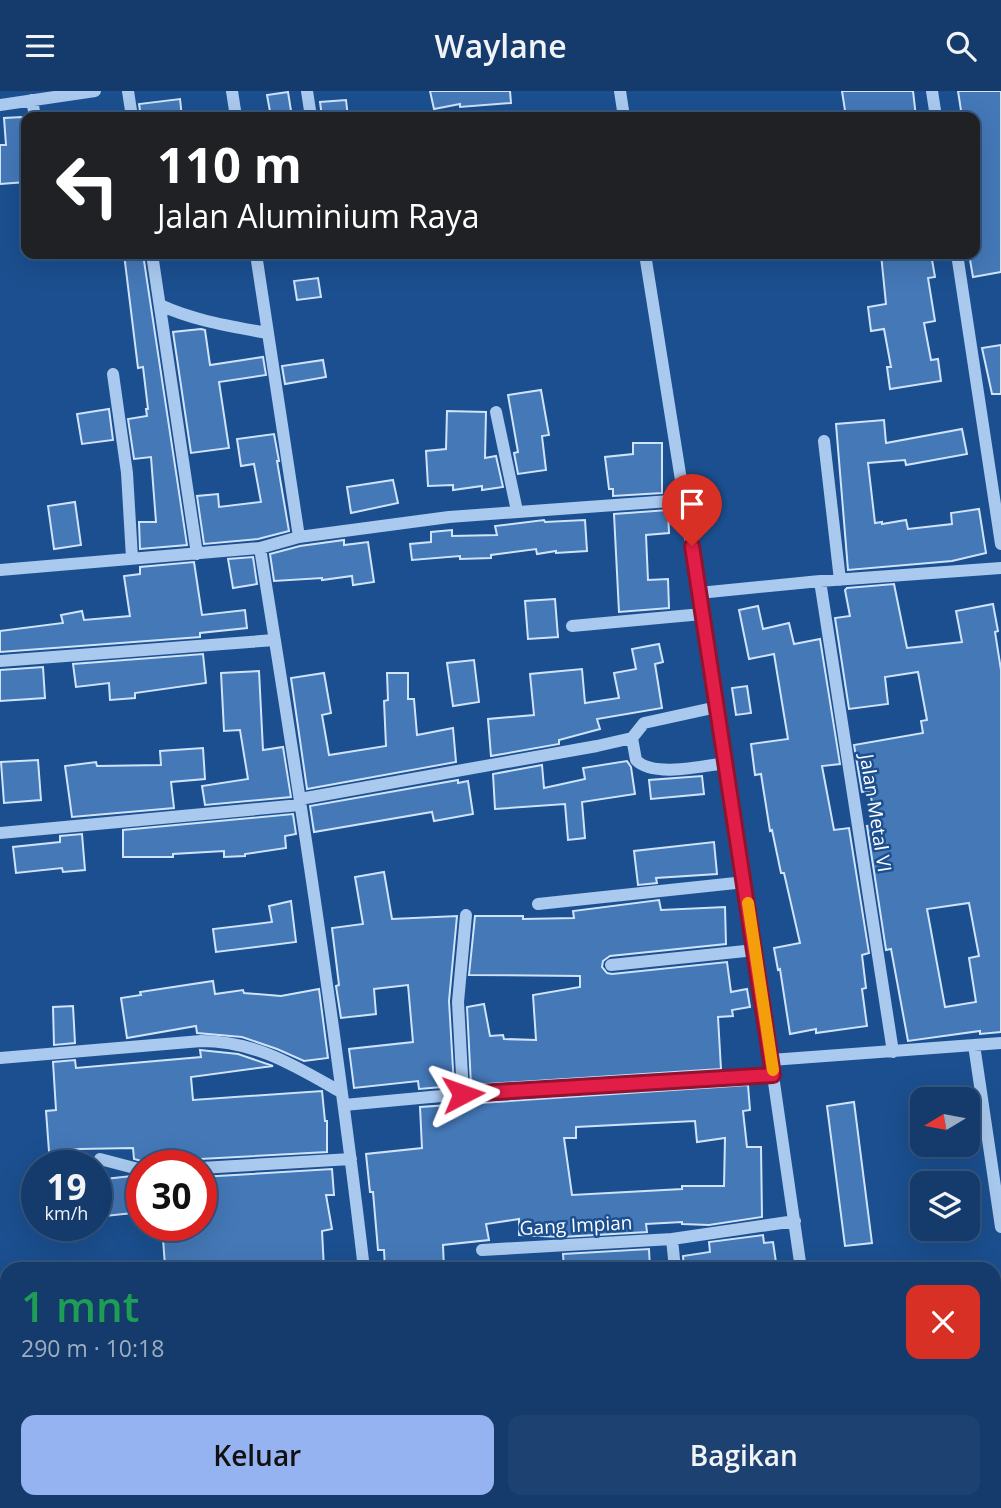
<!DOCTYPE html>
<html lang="id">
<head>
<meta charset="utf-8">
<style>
  :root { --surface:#143b6b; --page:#1d4271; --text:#f1f3f6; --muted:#9dadc1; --line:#33557e; --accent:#95b2f1 }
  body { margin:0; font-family:"Open Sans",sans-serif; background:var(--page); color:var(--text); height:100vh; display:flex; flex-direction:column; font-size:26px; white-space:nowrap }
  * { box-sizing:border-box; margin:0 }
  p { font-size:23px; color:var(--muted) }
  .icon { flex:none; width:38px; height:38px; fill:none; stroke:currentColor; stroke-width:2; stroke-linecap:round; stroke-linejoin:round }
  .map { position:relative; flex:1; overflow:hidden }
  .details { position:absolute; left:0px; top:1171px; width:1001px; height:247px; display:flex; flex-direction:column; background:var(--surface); border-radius:21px 21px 0 0; box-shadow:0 7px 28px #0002,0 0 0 2px var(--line) }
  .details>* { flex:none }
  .hud { position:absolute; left:21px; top:21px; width:959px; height:147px; border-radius:14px; box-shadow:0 7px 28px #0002,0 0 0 2px var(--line); background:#202124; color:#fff; overflow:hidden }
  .needle { width:46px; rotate:260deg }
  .buttons { position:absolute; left:910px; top:996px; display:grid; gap:14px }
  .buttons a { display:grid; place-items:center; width:70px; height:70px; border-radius:14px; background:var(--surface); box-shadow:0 7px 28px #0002,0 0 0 2px var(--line); font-size:35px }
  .speed { position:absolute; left:21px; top:1059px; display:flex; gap:14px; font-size:35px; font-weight:700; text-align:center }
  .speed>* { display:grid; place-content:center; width:91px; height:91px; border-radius:50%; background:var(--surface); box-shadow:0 7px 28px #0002,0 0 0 2px var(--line); line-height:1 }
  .speed small { font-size:18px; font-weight:400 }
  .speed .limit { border:10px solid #d22; background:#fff; color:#111 }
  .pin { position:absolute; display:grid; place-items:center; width:60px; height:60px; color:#fff; margin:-72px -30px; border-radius:50% 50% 50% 0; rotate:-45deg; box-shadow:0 0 7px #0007 }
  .pin .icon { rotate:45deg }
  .me { position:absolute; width:77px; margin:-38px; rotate:86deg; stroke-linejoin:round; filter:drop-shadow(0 0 5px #0008) }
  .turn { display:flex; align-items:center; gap:24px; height:147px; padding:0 21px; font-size:32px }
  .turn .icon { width:91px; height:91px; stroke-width:2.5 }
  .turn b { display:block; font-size:49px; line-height:60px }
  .round { display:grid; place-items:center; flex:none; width:74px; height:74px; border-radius:14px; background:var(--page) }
  .headline { display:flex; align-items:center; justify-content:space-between; height:119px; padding:0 21px }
  h1 { font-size:42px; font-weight:600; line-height:52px; color:#1e9e55 }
  .primary-button { display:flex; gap:14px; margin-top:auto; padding:14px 21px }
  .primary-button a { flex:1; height:80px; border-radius:14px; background:var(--accent); color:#111; font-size:28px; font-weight:600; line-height:80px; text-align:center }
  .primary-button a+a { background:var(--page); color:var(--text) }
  header { display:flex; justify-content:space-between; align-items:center; height:91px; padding:0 21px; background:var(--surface); font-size:32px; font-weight:600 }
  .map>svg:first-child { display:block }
</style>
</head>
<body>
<header><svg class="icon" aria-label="menu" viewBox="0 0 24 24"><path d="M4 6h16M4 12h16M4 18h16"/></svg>Waylane<svg class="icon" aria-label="search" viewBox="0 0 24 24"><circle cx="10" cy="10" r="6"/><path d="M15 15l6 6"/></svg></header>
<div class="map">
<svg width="1001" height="1417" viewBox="0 0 1001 1417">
  <rect width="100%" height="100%" fill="#1b4f8f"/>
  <path fill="#4478b7" stroke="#cfe3fa" stroke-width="2" fill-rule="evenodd" d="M430,0h80l1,12 -51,4v-3l-26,5z
    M842,0h71l3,26h-70z
    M958,0h43v181l-28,5 -4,-23h9l-3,-23h3l-3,-27v-87h-13z
    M288,1l4,25h-21l-4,-22z
    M180,8l2,18h-41l-2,-13z
    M346,9l2,17h-26l-2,-15z
    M22,26l4,65 -26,2v-39h6l-2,-27z
    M124,163h19l44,291 -47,4 -1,-27h17l-5,-65 -17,2 -6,-40 19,-3 -1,-7h2l-5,-42 -5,1z
    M881,163h50l4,23 -7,1 7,43 -11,2 7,37 7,-1 3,22 -51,8 -3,-22h4l-7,-38 -13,2 -3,-24 18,-3z
    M318,187l3,19 -24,3 -3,-19z
    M201,238l4,1 5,35 53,-8 3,18 -47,7 10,66 -38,5 -18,-121z
    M1001,254v49h-9l-10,-46z
    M323,269l3,17 -41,7 -3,-18z
    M541,299l8,45 -7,1 4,34 -28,4 -4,-21 4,-1 -10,-57z
    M109,318l4,31 -31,4 -5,-30z
    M447,320l39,1 -1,46 11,-2 7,31 -21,3v-4l-29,4v-5l-25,1 -2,-35 20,-2z
    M884,329l2,23 76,-14 5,25 -61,11 -1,-5 -37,3 7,60 7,-1v2l24,-4 2,9 44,-5 -1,-11 28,-4 7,44 -34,8 -104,9 -12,-146z
    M274,343l5,27h-2l12,70 -31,8 -54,5 -7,-48 21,-2 1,13 42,-5 -7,-38 -13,2 -4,-27z
    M633,352h29v50l-49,3v-7h-4l-4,-32 28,-3z
    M393,389l5,23 -47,10 -4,-26z
    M75,411l6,43 -27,4 -6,-43z
    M668,419l1,23 -23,2 2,45 20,-1 1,29 -50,4 -5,-98z
    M544,429l1,2 40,-2 2,31 -31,2v-2l-19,3 -1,-5 -45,6v3l-31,1v-3l-48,4 -2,-16 21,-2v-10l21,-2v6l45,-1 -2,-9z
    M344,449v5l24,-3 6,40 -21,3 -1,-9 -30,4v-2l-48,3 -4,-27 30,-8z
    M253,466l4,27 -24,4 -5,-29z
    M194,471l8,53 43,-5 2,18 -47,5v4l-200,15v-21l63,-8 -2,-8 21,-4 2,9 46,-4 -6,-40 16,-2v-7z
    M894,493l13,64 55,-6 -6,-31 37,-7 5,27 -3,1 6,38v362l-21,2v-3l-72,10 -17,-92 -5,1 -19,-124 9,-1 -6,-34 -8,1 -8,-47 69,-12 -2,-12 6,-1 -9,-48 -33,5 3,27 -39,5 -14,-91 15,-2 -5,-26 2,-2zM969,812l10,53 -10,2 7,44 -31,5 -18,-98z
    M555,508l3,38 -30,2 -3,-38z
    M758,515l5,23 26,-6 5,21 26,-5 20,125 -18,2 12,64 15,-2 20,125 -7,2 4,33 -4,1 5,37 -51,7v-4l-26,5 -10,-65 -2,1 -4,-22 26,-5 -16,-70h-3l-9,-43 -2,1 -9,-57 -6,1 -4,-31 37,-5 -14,-85 -25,5 -10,-49z
    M659,553l4,18 -8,2 7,44 -65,11 3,10 -41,11v4l-68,12 -3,-37 46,-4 -4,-41 52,-5 3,34 34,-5 -5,-25 22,-4 -4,-20z
    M203,563l3,29 -71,10v5l-25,2 -1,-17 -33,4 -3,-23z
    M474,569l5,42 -26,4 -6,-43z
    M43,576l2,31 -45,3v-31z
    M259,580l4,79 20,-3 8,50 -86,8 -3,-19 46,-7 -8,-49 -16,1 -3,-58z
    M324,582l7,40 -9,2 7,40 57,-9 -2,-45 4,-1 -1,-27h21v26h6l3,36 36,-7 3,34 -149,27 -16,-111z
    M747,595l4,27 -15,2 -4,-27z
    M203,657l2,31 -34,3 3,26 -102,9 -7,-51 31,-4 1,4 64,-1 -1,-14z
    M38,669l3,40 -37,3 -3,-41z
    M627,670l4,6 4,27 -53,8 3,36 -17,2 -3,-36 -70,5 -2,-35 49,-9 2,23 41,-9 -2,-11z
    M702,685l2,18 -53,5 -2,-19z
    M458,689v3l10,-2 5,33 -39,7 -2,-9 -118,20 -4,-26z
    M293,723l3,20 -11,2 1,12 -41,6v2l-21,1v-6l-51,3v3h-50v-27z
    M82,743l3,36 -22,2 -1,-4 -46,5 -3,-26 47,-5v-6z
    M714,751l3,32 -61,4 1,5 -19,2 -4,-34z
    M384,781l8,47 65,-3 -8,85 5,85 -35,3 -1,-8 -64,7 -5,-39 64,-7 -5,-57 -34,4 2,25 -35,4 -5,-32 3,-1 -7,-57 31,-4 -8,-47z
    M659,809l2,10 64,-3 1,37 -116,12 -7,5 -1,6 5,6 5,1 115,-12 4,30 16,-3 3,18 -18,3 1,6 -15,1 3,52 -250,16 -4,-78 17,-3 6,32 13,-1 1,4 32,1 -3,-45 47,-8v-11l-111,-1 6,-59h48v3l51,-1 -1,-7z
    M291,810l5,41 -80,10 -3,-23 59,-7 -3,-16z
    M213,890l2,13 28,-4 1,3 37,3 38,-7 9,69 -24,3 -27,-12 -35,-12 -45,-4 -1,-7 -69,12 -6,-40 20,-3 -1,-3z
    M73,915l2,37 -21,2 -1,-38z
    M200,959l38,4 35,12 -82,11 2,23 129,-9 3,30h2v31l-127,7 -6,3h-49l-11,-3 -1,-11 -54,1 -15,2 2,14h-16l-4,-54 10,-1 -3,-48 22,-2 1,8 125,-11z
    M748,994l2,25 -7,1 4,36h14l1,70 -53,8 -27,-1v-2l-36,2 1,8 -85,5 -43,-2v-16l-33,5 3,16 -46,5 1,24h-59l-1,-19h-6l-5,-58h-3l-4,-38 56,-6 -2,-41zM695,1030l2,21 28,-4 -1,48h-42v3l-110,6 -8,-57h12v-11z
    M854,1011l18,141 -27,3 -18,-140z
    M332,1078l2,26h-8l6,34 -10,2 2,38h-117l-1,-6 -41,3 -3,-41h39v-5h6l-6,-43z
    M132,1085l10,3v33l-46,5v-37z
    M763,1144l1,8 9,-1 4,27h-93l-1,-13 27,-4 -1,-10z
    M649,1158l1,20h-86l-1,-15z"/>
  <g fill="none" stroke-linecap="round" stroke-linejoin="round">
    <path stroke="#a9c9ee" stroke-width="12" d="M128,0l4,26
      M232,0l4,26
      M307,0l4,26
      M620,0l4,26
      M932,0l4,26
      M32,9l3,17
      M0,14l95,-14
      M152,163l45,300
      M256,163l43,283
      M645,163l100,628 56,387
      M957,163l44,290
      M160,214c35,16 70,21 107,28
      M113,283l14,99 5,85
      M496,321l21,99
      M824,350l16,139
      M260,457c39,239 76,480 104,721
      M0,479l260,-22 39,-11 150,-20 235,-17
      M820,490l73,471
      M699,502l121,-12 181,-13
      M572,535l130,-12
      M0,570l275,-21
      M632,647l12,-15 73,-16
      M300,708l297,-53 35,-8 4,22c17,18 67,6 90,3
      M0,742l300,-28
      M538,813l207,-22
      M611,874l144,-15
      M974,954l27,182
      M0,967l201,-17c55,0 94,25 140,51
      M771,969l230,-17
      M463,1003l-5,-92 8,-87
      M344,1014l119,-11 310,-19
      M100,1068l42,11
      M201,1077l150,-9
      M482,1159l190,-11
      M675,1178l-3,-30 123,-18
      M0,1297l7,-1
      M994,1328l7,-1
      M316,1410l4,7
      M394,1410l1,7
      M831,1410l1,7
      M897,1410l1,7
      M73,1414l84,1
      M190,1417h53
      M282,1417l8,-5 16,-2"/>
  </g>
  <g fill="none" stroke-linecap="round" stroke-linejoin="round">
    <defs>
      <path id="route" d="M463,1003l310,-19 -81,-529"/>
    </defs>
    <use href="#route" stroke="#92132f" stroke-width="18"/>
    <use href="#route" stroke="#e11d48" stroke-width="12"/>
    <path stroke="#f59e0b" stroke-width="12" d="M748,812l25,167"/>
  </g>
  <g text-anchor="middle" stroke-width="5" stroke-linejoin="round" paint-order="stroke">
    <g font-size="19" fill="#fff" stroke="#1b4f8f">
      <text transform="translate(876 722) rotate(81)" y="7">Jalan Metal VI</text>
      <text transform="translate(576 1134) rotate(-3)" y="7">Gang Impian</text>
    </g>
  </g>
</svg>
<div class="buttons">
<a><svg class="needle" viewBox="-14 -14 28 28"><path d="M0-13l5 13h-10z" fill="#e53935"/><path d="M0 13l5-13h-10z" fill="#9dadc1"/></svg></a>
<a><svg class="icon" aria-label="layers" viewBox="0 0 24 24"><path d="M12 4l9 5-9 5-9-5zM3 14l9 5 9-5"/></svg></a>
</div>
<div class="speed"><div>19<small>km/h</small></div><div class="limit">30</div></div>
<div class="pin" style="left:692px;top:455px;background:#d93025"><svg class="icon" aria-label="arrive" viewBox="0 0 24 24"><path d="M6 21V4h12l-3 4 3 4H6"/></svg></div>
<svg class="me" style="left:463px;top:1003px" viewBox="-20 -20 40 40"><path d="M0-17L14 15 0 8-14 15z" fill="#e11d48" stroke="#fff" stroke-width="4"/></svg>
<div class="hud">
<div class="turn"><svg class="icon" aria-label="left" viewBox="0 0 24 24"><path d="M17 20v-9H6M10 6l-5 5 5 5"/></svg><div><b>110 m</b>Jalan Aluminium Raya</div></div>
</div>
<section class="details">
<div class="headline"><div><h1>1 mnt</h1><p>290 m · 10:18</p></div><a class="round" style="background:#d93025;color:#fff"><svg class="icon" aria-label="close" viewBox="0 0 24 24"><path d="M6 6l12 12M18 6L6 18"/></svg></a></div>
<div class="primary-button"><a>Keluar</a><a>Bagikan</a></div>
</section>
</div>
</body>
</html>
